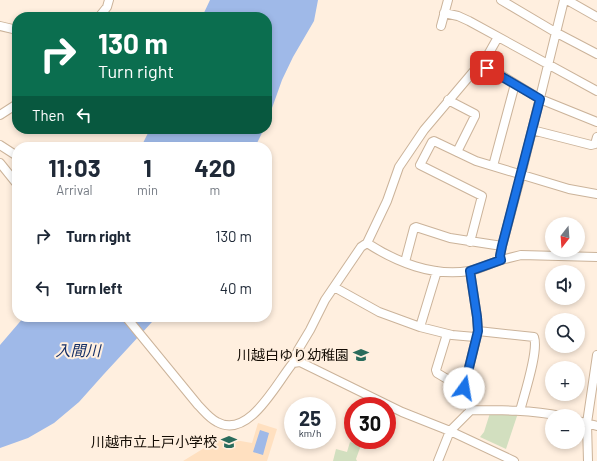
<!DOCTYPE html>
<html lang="en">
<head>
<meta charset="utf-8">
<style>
  :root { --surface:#fff; --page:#f2f2f3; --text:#1f2937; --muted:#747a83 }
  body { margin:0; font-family:Barlow,"Noto Sans JP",sans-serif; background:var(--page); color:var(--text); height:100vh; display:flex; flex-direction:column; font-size:15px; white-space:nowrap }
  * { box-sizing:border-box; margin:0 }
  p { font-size:13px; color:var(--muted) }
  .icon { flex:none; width:22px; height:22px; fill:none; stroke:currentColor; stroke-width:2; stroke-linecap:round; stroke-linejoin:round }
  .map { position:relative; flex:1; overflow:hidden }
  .panel { position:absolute; left:12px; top:142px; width:260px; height:180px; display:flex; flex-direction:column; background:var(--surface); border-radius:16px; box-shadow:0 2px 6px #0003 }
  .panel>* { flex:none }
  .banner { position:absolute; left:12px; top:12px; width:260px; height:122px; border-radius:16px; box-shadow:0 2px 6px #0003; background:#0b6e4f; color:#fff; overflow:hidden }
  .needle { width:26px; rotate:197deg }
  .controls { position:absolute; left:545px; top:217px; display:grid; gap:8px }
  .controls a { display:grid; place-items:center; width:40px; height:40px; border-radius:50%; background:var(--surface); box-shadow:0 2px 6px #0003; font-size:20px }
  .speed { position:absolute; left:284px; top:397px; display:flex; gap:8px; font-size:20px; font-weight:700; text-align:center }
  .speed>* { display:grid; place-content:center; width:52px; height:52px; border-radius:50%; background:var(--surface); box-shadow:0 2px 6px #0003; line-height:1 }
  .speed small { font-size:10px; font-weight:400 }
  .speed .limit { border:6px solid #d22; background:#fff; color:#111 }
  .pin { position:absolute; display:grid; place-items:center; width:34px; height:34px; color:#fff; margin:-17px; border-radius:8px; box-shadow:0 2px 6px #0006 }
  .me { position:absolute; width:44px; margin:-22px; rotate:13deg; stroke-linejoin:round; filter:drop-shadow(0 0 3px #0008) }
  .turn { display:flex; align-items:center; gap:14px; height:84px; padding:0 20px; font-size:18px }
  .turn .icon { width:52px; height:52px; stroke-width:2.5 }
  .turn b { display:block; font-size:28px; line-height:34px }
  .then { display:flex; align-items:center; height:38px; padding:0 20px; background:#0003; gap:8px; font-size:15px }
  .eta { display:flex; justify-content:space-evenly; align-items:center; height:68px; text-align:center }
  .eta b { font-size:24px; font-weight:700; line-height:28px }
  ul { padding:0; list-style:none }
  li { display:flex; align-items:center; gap:12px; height:52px; padding:0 20px }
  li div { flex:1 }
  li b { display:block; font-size:15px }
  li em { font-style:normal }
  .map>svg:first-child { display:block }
</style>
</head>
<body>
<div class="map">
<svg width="597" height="461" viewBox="0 0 597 461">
  <rect width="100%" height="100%" fill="#ffefdf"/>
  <path fill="#ffe0c0" d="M258,423l19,6 -10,32h-84l36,-22 16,1 17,3z"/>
  <path fill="#d2dfbf" d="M490,413h28l-12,36 -26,-12 4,-5z
    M350,442l11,3 -5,14 1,2h-24l3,-12 11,3z"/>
  <path fill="#9fb9e8" d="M210,0h108l-4,21 -21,36 -11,23 -15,42v-105h-65z
    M150,129h114l-9,18h-114z
    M24,317h131l-3,5 -48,52 -25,28 -25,21 -26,15 -28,10v-103z
    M260,430l9,3 -6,22 -10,-3z"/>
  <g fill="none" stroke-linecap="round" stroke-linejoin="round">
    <defs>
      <path id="minor" d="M501,0l54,32 42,22
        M567,0l30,17
        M444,13l14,3 11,5 128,70
        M99,17l8,-10 2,-7
        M0,26l17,4
        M441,26l7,-26
        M480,62l60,37 57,23
        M448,100l27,14v2l-18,36
        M0,115l17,-11
        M532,130l59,15 4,-1 2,-7
        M0,145l17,11
        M0,163l17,21
        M493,166l22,-82
        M470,242l12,-46 -62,-31 12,-23 2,-1 42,20 93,28 28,5
        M367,243c29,19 66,34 102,28 11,-2 22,-8 32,-11l-1,-4 2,-10 19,-71 43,-175
        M501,260l20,-5 76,2
        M405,262l9,-34 2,-1 34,11 52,8
        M437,271l-17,56 32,8 23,2
        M470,271l7,46 1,14 -14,57v9l7,13
        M334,287l45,25 41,15
        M126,317l72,88c6,6 11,13 19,17 32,18 60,-40 76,-59l7,-1 102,50 48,19 64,30
        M478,331l56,6c5,14 -10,58 -14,74
        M447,334l-11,36 1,3 15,9 12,3
        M293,363l5,-13 12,-20 15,-30 36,-53 6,-4 20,-42 12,-34 25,-37 65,-77 9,-16
        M578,421l19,5
        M438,461l12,-30 21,-21c30,0 61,0 90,6
        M588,461l-1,-38 10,-68"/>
    </defs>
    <use href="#minor" stroke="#cbb39a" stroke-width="10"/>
    <use href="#minor" stroke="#fff" stroke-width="8"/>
  </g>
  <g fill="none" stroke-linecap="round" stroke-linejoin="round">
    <defs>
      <path id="route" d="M464,388l14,-57 -1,-14 -7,-46 31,-11 -1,-4 2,-10 38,-147 -53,-31"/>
    </defs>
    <use href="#route" stroke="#114b97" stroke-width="10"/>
    <use href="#route" stroke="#1a73e8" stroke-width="7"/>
  </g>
  <defs>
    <symbol id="school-bare" viewBox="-9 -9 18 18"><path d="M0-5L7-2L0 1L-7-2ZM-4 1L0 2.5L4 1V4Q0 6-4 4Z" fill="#2a6c5c" stroke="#ffefdf" stroke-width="2.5" paint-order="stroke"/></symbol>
  </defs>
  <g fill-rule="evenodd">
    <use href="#school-bare" x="350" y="344" width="22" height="22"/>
    <use href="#school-bare" x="218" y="431" width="22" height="22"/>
  </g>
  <g text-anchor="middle" stroke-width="4" stroke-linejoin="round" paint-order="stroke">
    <g font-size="14" fill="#140c04" stroke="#ffefdf" text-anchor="end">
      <text x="349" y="360">川越白ゆり幼稚園</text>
      <text x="217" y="447">川越市立上戸小学校</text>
    </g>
    <g font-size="15" font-style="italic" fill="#152f67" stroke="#ffefdf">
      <text x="78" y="356">入間川</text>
    </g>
  </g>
</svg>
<div class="controls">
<a><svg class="needle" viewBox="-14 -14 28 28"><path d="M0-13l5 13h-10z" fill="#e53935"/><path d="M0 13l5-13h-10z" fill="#747a83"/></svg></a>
<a><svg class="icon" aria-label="sound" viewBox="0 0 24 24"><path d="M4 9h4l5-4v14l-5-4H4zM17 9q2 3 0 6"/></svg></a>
<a><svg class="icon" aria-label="search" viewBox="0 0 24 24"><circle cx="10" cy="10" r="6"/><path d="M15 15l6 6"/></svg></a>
<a>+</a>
<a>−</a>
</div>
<div class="speed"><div>25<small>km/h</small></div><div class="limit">30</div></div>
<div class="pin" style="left:487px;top:68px;background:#d93025"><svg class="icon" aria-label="arrive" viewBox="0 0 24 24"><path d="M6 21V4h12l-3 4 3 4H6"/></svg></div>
<svg class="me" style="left:464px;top:388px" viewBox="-20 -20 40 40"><circle r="19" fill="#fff"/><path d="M0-13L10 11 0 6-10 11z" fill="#1a73e8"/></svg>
<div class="banner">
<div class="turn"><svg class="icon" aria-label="right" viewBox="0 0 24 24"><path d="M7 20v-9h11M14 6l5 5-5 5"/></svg><div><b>130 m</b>Turn right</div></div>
<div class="then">Then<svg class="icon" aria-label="left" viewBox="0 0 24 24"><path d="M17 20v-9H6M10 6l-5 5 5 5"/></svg></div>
</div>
<section class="panel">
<div class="eta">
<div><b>11:03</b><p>Arrival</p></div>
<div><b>1</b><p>min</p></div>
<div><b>420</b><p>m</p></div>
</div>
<ul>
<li><svg class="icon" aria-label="right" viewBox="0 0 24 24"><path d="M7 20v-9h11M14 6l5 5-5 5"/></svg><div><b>Turn right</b></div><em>130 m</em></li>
<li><svg class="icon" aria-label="left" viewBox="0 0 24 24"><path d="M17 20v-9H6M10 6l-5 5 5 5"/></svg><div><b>Turn left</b></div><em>40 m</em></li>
</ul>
</section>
</div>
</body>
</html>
